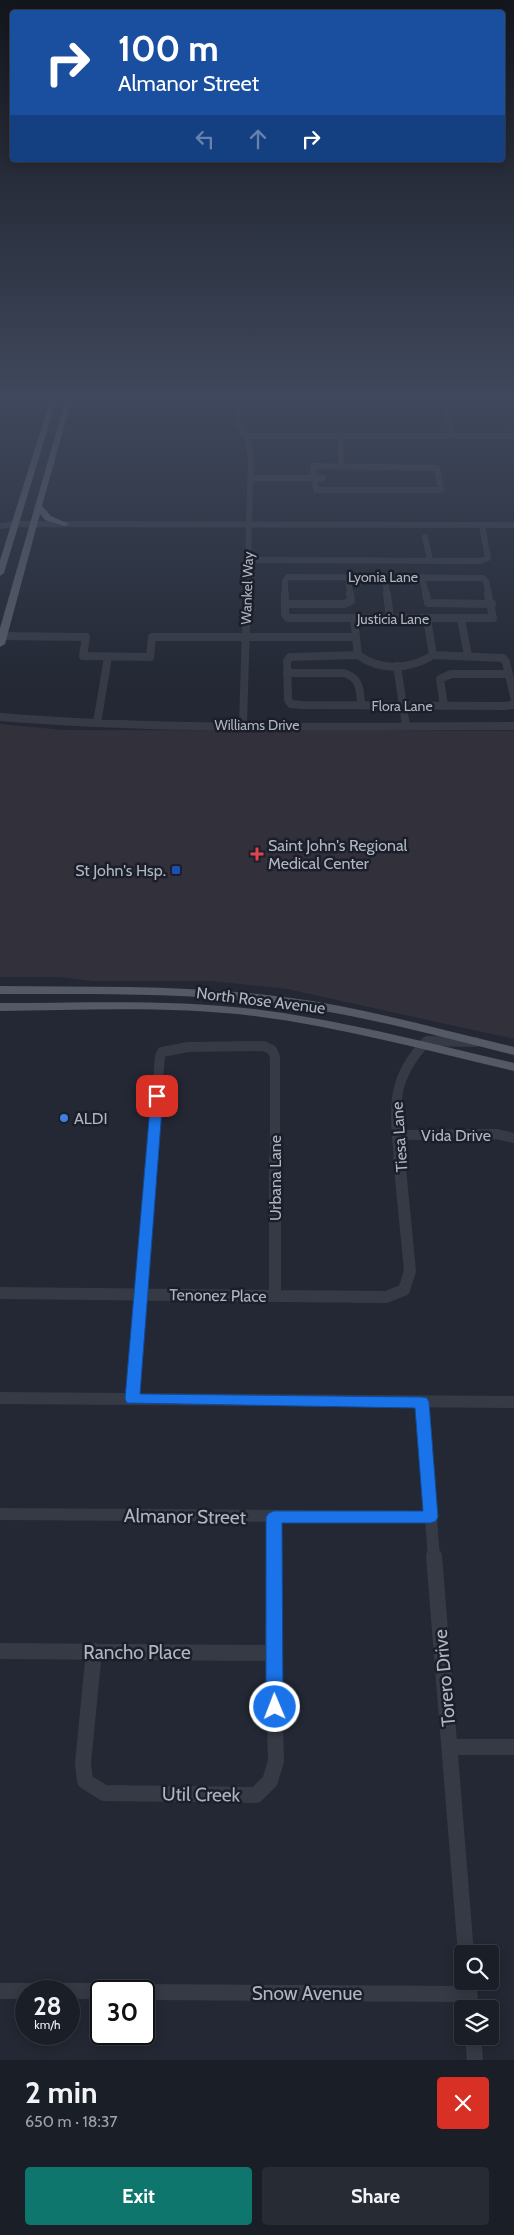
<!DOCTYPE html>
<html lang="en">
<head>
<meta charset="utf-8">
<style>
  :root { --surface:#1a1e27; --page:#272b33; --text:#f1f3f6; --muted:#9fa2a7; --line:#383c44; --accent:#0f766e }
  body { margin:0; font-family:Cabin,sans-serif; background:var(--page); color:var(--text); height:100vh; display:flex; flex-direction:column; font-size:19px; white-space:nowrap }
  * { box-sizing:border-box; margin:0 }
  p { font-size:16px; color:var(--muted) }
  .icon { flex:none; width:28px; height:28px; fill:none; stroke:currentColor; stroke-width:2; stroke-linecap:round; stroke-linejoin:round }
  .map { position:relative; height:2060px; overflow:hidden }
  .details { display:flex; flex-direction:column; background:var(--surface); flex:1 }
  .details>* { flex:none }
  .top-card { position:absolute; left:10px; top:10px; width:495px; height:152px; border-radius:5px; box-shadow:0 2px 12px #0003,0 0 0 1px var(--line); background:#1a4fa0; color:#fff; overflow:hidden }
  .fabs { position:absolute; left:454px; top:1945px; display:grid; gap:10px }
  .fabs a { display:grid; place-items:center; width:45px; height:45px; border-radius:5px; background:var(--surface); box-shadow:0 2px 12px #0003,0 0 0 1px var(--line); font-size:25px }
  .speed { position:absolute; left:15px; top:1980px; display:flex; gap:10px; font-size:25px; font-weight:700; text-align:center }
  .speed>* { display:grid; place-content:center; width:65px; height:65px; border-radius:50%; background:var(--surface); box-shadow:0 2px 12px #0003,0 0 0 1px var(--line); line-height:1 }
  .speed small { font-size:12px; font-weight:400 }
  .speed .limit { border:2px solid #111; border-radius:8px; background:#fff; color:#111 }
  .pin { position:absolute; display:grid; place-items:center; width:42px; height:42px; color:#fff; margin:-21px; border-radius:10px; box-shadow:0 2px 8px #0006 }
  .me { position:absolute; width:55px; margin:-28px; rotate:359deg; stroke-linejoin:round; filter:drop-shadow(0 0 4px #0008) }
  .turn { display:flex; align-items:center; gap:18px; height:105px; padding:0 25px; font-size:22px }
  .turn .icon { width:65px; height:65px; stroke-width:2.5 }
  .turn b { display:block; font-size:35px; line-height:42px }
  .lanes { display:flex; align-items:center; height:48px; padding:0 25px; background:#0003; justify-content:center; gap:25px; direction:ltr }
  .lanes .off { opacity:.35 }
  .round { display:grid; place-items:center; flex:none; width:52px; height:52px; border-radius:5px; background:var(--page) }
  .overview { display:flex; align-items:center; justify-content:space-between; height:85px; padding:0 25px }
  h1 { font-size:30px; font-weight:700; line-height:38px }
  .button { display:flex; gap:10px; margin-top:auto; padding:10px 25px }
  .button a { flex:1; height:58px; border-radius:5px; background:var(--accent); color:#fff; font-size:20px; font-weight:700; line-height:58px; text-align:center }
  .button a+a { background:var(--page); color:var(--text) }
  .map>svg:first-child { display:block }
</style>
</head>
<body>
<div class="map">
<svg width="514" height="2060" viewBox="0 0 514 2060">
  <rect width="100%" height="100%" fill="#232834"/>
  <path fill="#32303a" d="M0,724l64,6 450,1v308l-227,-50 -76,-8h-118l-35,-4h-58z"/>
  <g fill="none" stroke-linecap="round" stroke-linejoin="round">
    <path stroke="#363a45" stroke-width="6" d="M232,398l6,3v24l10,15 3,17 -4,138
      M443,398l9,38
      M340,435l1,31
      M246,436h268
      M313,466l124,2 4,22h-125z
      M251,478h72
      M0,526l14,-2 500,1
      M425,537l5,23
      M248,560l232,1 8,-3 -6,-33
      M348,577l2,18
      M385,577l2,18
      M422,577l4,18
      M285,595v-14l3,-4 195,1 3,3 3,14"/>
    <path stroke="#363a45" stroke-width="8" d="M285,594v20l3,4h205l-5,-24
      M387,594l3,25
      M426,594l2,9 64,1
      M286,604h58l7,-3 -1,-7
      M354,619l4,36c22,16 52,15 75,0l-6,-36
      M461,619l7,37
      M2,636l84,1 -3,19 67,1 2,-20h204
      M358,655l-68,2 -3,4 1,39 3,4 11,1 202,1 9,-1 1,-3
      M433,655l70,3 3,4 8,34
      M397,666l9,60
      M287,673h57c17,5 16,18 17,33
      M444,706l-4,-27 11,-5h57
      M0,717c171,14 343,9 514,9
      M97,723l11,-66
      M243,724l4,-130"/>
    <path stroke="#363a45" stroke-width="10" d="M398,1135l98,-1 18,4
      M152,1160l8,-104 2,-4 26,-5 76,-1 8,4 3,7v103
      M399,1160c-4,-50 -10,-80 28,-119l49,1"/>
    <path stroke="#363a45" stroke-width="12" d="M275,1158v138
      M0,1293l386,4 18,-7 6,-19 -11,-113
      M0,1398l514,4
      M132,1399l20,-241
      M422,1402l12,156
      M0,1514l431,3
      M274,1558v-41"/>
    <path stroke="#363a45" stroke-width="16" d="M434,1556l32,398
      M0,1651l273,2
      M94,1651l-11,112 2,18 19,12 152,2 14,-14 6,-20 -3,-108 1,-97
      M450,1747h64
      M468,1981l3,28
      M0,1991h101
      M144,1992l325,2
      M473,2036l2,24"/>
    <path fill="#545965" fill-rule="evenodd" d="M51,398h6l-53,175 -4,3v-16z
      M66,398h6l-30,108 9,10 18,8 -4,2 -20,-6 -5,-6 -35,130 -5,3v-19z
      M0,986c95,1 190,-1 284,11 78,10 154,32 230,50v8c-76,-19 -152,-40 -230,-50 -94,-13 -189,-11 -284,-11z
      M0,1003c84,0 170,-4 254,6 88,11 174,34 260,54v8c-86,-20 -172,-44 -260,-55 -84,-10 -170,-6 -254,-5z"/>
  </g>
  <linearGradient id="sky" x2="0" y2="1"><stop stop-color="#13161d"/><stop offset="0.58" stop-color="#3f485c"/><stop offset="1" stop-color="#3f485c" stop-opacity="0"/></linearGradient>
  <rect width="514" height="686" fill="url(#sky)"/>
  <path fill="#1a73e8" stroke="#114b97" d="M157,1092l6,4 -23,298 282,3 5,1 2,4 9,115 -2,4 -5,2h-149l1,184 -2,5 -6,3 -6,-3 -3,-5v-190l3,-4 5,-2h149l-8,-103 -288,-5 -2,-4 26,-303z"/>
  <path fill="#e0444e" stroke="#1b1f2a" stroke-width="2" d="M254.5 846.5h5v5h5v5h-5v5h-5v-5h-5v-5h5z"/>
  <rect fill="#1a4fb4" stroke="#1b1f2a" stroke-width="2" x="171" y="865" width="10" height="10" rx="2.5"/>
  <circle fill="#3f7fe0" stroke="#1b1f2a" stroke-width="2" cx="64" cy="1118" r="5"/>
  <g text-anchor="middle" stroke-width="5" stroke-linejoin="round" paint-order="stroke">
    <g font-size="14" fill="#b0b5c2" stroke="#1b1f2a">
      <text x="383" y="582">Lyonia Lane</text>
      <text transform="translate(247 588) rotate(-88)" y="5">Wankel Way</text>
      <text x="393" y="624">Justicia Lane</text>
      <text x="402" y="711">Flora Lane</text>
      <text x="257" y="730">Williams Drive</text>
    </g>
    <g font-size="16" fill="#b0b5c2" stroke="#1b1f2a" text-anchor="start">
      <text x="268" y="851">Saint John's Regional<tspan x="268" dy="18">Medical Center</tspan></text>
      <text x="166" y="876" text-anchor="end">St John's Hsp.</text>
      <text x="74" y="1124">ALDI</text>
    </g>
    <g font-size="16" fill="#b0b5c2" stroke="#1b1f2a">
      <text transform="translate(261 1000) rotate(7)" y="6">North Rose Avenue</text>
      <text x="456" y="1141">Vida Drive</text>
      <text transform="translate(399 1137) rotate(-94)" y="6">Tiesa Lane</text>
      <text transform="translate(275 1178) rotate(-90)" y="6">Urbana Lane</text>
      <text transform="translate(218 1295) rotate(1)" y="6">Tenonez Place</text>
    </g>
    <g font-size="19" fill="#b0b5c2" stroke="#1b1f2a">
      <text transform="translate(185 1516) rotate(1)" y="7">Almanor Street</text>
      <text x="137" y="1659">Rancho Place</text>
      <text transform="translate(444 1678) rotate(-95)" y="7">Torero Drive</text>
      <text transform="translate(201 1794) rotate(1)" y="7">Util Creek</text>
      <text x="307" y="2000">Snow Avenue</text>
    </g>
  </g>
</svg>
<div class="fabs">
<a><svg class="icon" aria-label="search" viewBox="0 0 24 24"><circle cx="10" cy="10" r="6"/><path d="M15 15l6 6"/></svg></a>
<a><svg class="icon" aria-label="layers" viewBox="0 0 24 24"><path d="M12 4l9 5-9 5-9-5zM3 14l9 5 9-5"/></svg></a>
</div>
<div class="speed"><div>28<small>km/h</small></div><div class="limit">30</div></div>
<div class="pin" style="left:157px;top:1096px;background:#d93025"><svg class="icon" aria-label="arrive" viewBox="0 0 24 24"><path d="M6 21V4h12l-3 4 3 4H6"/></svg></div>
<svg class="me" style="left:275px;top:1707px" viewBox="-20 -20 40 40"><circle r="17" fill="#1a73e8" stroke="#fff" stroke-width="3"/><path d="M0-11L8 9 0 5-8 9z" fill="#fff"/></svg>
<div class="top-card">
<div class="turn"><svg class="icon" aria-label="right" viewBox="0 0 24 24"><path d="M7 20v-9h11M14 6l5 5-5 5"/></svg><div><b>100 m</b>Almanor Street</div></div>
<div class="lanes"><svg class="icon off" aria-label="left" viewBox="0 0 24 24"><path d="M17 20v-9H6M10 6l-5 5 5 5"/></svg><svg class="icon off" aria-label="ahead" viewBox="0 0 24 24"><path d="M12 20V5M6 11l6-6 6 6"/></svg><svg class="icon" aria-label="right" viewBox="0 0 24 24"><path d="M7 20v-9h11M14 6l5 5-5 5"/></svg></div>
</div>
</div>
<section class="details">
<div class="overview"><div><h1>2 min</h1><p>650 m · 18:37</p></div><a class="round" style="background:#d93025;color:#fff"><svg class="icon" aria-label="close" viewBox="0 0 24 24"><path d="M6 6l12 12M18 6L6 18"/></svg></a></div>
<div class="button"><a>Exit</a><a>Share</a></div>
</section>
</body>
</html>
